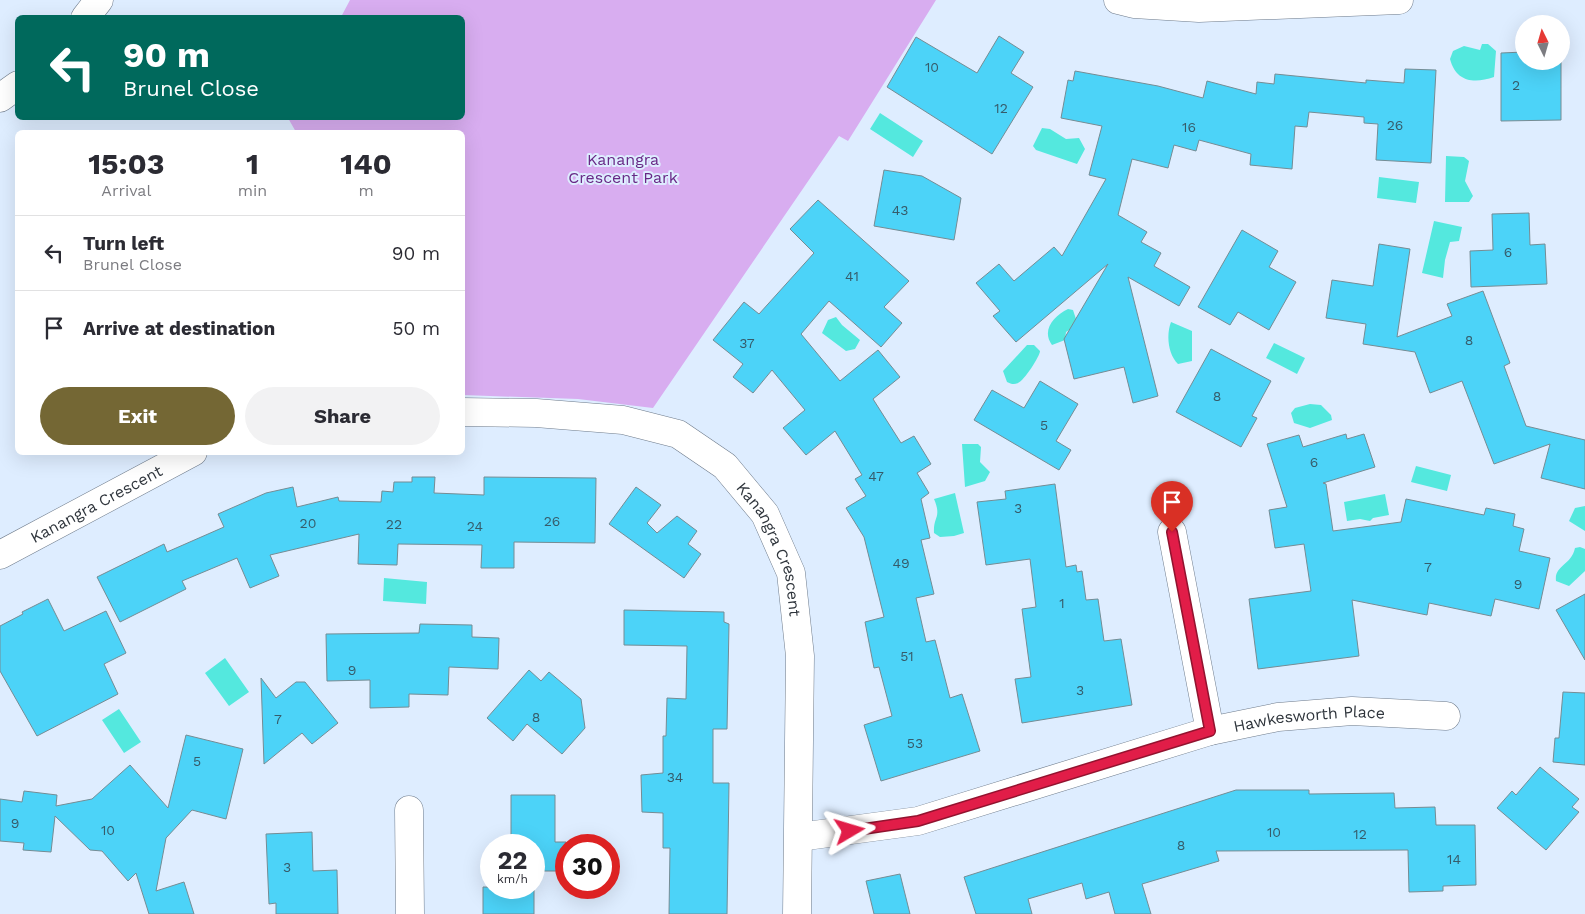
<!DOCTYPE html>
<html lang="en">
<head>
<meta charset="utf-8">
<style>
  :root { --surface:#fff; --page:#f2f2f3; --text:#2b2b33; --muted:#7c7c81; --line:#e1e1e2; --accent:#746734 }
  body { margin:0; font-family:"Work Sans",sans-serif; background:var(--page); color:var(--text); height:100vh; display:flex; flex-direction:column; font-size:19px; white-space:nowrap }
  * { box-sizing:border-box; margin:0 }
  p { font-size:16px; color:var(--muted) }
  .icon { flex:none; width:28px; height:28px; fill:none; stroke:currentColor; stroke-width:2; stroke-linecap:round; stroke-linejoin:round }
  .map { position:relative; flex:1; overflow:hidden }
  .details { position:absolute; left:15px; top:130px; width:450px; height:325px; display:flex; flex-direction:column; background:var(--surface); border-radius:8px; box-shadow:0 5px 20px #0002 }
  .details>* { flex:none }
  .guide { position:absolute; left:15px; top:15px; width:450px; height:105px; border-radius:8px; box-shadow:0 5px 20px #0002; background:#00695c; color:#fff; overflow:hidden }
  .needle { width:32px; rotate:355deg }
  .fabs { position:absolute; left:1515px; top:15px; display:grid; gap:10px }
  .fabs a { display:grid; place-items:center; width:55px; height:55px; border-radius:50%; background:var(--surface); box-shadow:0 5px 20px #0002; font-size:25px }
  .speed { position:absolute; left:480px; top:834px; display:flex; gap:10px; font-size:25px; font-weight:700; text-align:center }
  .speed>* { display:grid; place-content:center; width:65px; height:65px; border-radius:50%; background:var(--surface); box-shadow:0 5px 20px #0002; line-height:1 }
  .speed small { font-size:12px; font-weight:400 }
  .speed .limit { border:8px solid #d22; background:#fff; color:#111 }
  .pin { position:absolute; display:grid; place-items:center; width:42px; height:42px; color:#fff; margin:-51px -21px; border-radius:50% 50% 50% 0; rotate:-45deg; box-shadow:0 0 5px #0007 }
  .pin .icon { rotate:45deg }
  .me { position:absolute; width:55px; margin:-28px; rotate:83deg; stroke-linejoin:round; filter:drop-shadow(0 0 4px #0008) }
  .turn { display:flex; align-items:center; gap:18px; height:105px; padding:0 25px; font-size:22px }
  .turn .icon { width:65px; height:65px; stroke-width:2.5 }
  .turn b { display:block; font-size:35px; line-height:42px }
  .eta { display:flex; justify-content:space-evenly; align-items:center; height:85px; text-align:center }
  .eta b { font-size:30px; font-weight:700; line-height:35px }
  .button { display:flex; gap:10px; margin-top:auto; padding:10px 25px }
  .button a { flex:1; height:58px; border-radius:30px; background:var(--accent); color:#fff; font-size:20px; font-weight:700; line-height:58px; text-align:center }
  .button a+a { background:var(--page); color:var(--text) }
  ul { padding:0; list-style:none }
  li { display:flex; align-items:center; gap:15px; height:75px; padding:0 25px; border-top:1px solid var(--line) }
  li div { flex:1 }
  li b { display:block; font-size:19px }
  li em { font-style:normal }
  .map>svg:first-child { display:block }
</style>
</head>
<body>
<div class="map">
<svg width="1585" height="914" viewBox="0 0 1585 914">
  <rect width="100%" height="100%" fill="#deedff"/>
  <path fill="#d8adf0" d="M350,0h586l-88,141 -9,-5 -186,272 -75,-9 -115,-4 -1,-263h-166l-8,-14h174v-100l-121,-1z"/>
  <path fill="#54e8de" d="M1482,44h6l8,7 -2,26c-20,7 -38,5 -44,-18l3,-8 11,-5 16,4z
    M880,113l43,28 -10,16 -43,-28z
    M1042,128l8,1 16,10 13,-1 6,11 -8,15 -41,-14 -3,-4z
    M1446,156l18,1 5,4 -4,20 8,15 -4,6h-24z
    M1379,177l40,5 -3,21 -39,-5z
    M1434,221l28,6 -3,14 -9,1 -5,18 -2,18 -21,-5z
    M1068,309l5,1 3,9 -4,9 -6,4 -1,8 -13,5c-11,-15 2,-29 16,-36z
    M836,317l6,8 18,15 -5,9 -9,2 -24,-18 6,-13z
    M1171,322l21,9v30l-14,3c-10,-10 -12,-29 -7,-42z
    M1274,343l31,15 -8,16 -31,-16z
    M1027,345h7l6,6c0,5 -16,30 -22,32 -4,2 -7,1 -11,-1l-4,-11z
    M1310,404l11,1 10,10 1,5 -22,8 -16,-5 -3,-10 4,-5z
    M962,444h16l3,3 -1,15 10,10 -5,9 -20,6z
    M1416,466l35,9 -4,16 -36,-9z
    M955,493l9,40 -10,3 -14,1 -6,-4c-1,-17 8,-15 0,-34z
    M1385,494l4,21 -16,3 -3,3 -10,-2 -13,2 -3,-19z
    M1585,506v25l-16,-10 6,-13z
    M1580,547l5,2v22l-16,15 -13,-5c-2,-16 15,-15 19,-33z
    M384,578l43,4 -1,22 -43,-3z
    M225,658l24,34 -20,14 -24,-33z
    M119,709l22,33 -17,11 -22,-33z"/>
  <path fill="#4cd3f8" stroke="#758c94" d="M999,36l25,16 -13,21 22,14 -41,67 -105,-67 29,-50 61,36z
    M1524,52v9h37v59l-60,1v-68z
    M1405,69l31,1 -5,93 -55,-3 2,-36 -14,-1v-6l-55,-5 -2,15 -12,-1 -3,43 -42,-4 1,-11 -52,-14 -3,11 -22,-6 -6,23 -36,-9 -14,56 29,17 -6,10 20,11 -7,13 36,21 -11,19 -51,-29 30,119 -25,7 -9,-36 -50,12 -10,-40 44,-75 -92,78 -23,-26 7,-5 -24,-28 23,-19 15,17 40,-34 8,9 44,-77 -17,-4 13,-49 -41,-8 7,-38 5,1 2,-10 83,15 45,12 4,-17 49,13 1,-12 17,2 1,-10 91,9v-3l38,3z
    M884,170l38,6 39,22 -7,42 -80,-14z
    M818,200l91,81 -25,26 18,16 -21,24 -52,-46 -28,33 39,47 38,-31 22,27 -27,22 28,44 13,-7 17,28 -14,9 12,20 -8,6 9,39 -9,2 13,54 -18,4 10,44 9,-2 15,58 12,-4 18,57 -99,30 -17,-56 28,-9 -13,-49 -5,1 -9,-46 19,-5 -20,-80 -18,-29 20,-12 -11,-17 7,-4 -27,-44 -29,24 -23,-27 22,-18 -33,-40 -19,23 -20,-16 10,-13 -30,-24 31,-38 15,12 55,-61 -24,-24z
    M1529,213l1,32 15,-1 2,40 -76,3 -1,-36 23,-1 -1,-36z
    M1242,230l36,21 -9,16 27,15 -27,48 -31,-18 -8,13 -32,-18z
    M1379,244l31,5 -13,88 55,-21 -5,-12 36,-13 27,72 -6,3 22,60 59,14v49l-44,-11 9,-34 -56,20 -32,-83 -32,12 -15,-41 -52,-8 3,-20 -40,-6 6,-38 41,6z
    M1211,349l60,32 -19,35 5,2 -16,29 -65,-35z
    M1040,381l38,23 -22,37 15,9 -12,20 -85,-50 18,-30 32,18z
    M1346,434l1,5 17,-5 11,33 -52,16 3,1 7,47 68,-9 5,-23 78,16 2,-7 29,6 -2,12 11,3 -5,22 31,7 -11,51 -44,-10 -4,17 -62,-13 -2,12 -75,-15 7,56 -101,13 -9,-70 62,-8 -7,-47 -29,4 -6,-38 18,-3 -20,-63 32,-9 4,12z
    M412,477h23l-1,16 50,2v-18l112,1 -1,65 -81,-1v26h-33l1,-23 -84,-1 -1,21 -39,-1 1,-30 -89,21 9,21 -29,12 -13,-30 -55,23 4,8 -66,33 -23,-45 67,-33 3,8 57,-25 -6,-13 48,-21 27,-6 4,20 41,-10 1,4 42,1 1,-11 11,1 1,-10h18z
    M1055,484l11,83 10,-2 1,7 5,-1 4,29 12,-1 6,42 17,-2 11,66 -110,18 -7,-44 16,-2 -9,-68 14,-2 -6,-48 -44,6 -9,-63 29,-3 -1,-8z
    M636,487l25,18 -14,18 10,10 20,-17 20,15 -9,13 13,10 -17,24 -75,-54z
    M1585,594v66l-29,-50z
    M48,599l16,32 42,-20 20,42 -22,11 14,30 -81,42 -37,-65v-45l23,-12 -1,-2z
    M624,610l100,2v10l5,2 -2,105h-14v54h16l-2,131h-58l1,-66h-7v-35l-21,-1 -1,-37 22,-2v-37h3l1,-38 19,1 1,-53 -63,-1z
    M420,624l52,1v12l27,1 -1,31 -49,-2 -1,28 -39,-1v13l-39,1v-28l-43,1 -1,-47 93,-1z
    M529,670l12,11 8,-9 32,27 4,29 -23,26 -35,-30 -14,17 -26,-23z
    M261,678l15,20 20,-16h9l33,41 -26,21 -10,-11 -38,31z
    M1563,692l22,1v72l-32,-3 2,-24h4z
    M186,735l57,14 -17,70 -34,-9 -26,28 -10,53 28,-9 10,32h-45l-13,-41 -8,8 -26,-30 -12,-1 -35,-34 -4,36 -28,-2 1,-7 -24,-2v-42l22,3 2,-11 33,4 -1,11 36,-7 38,-34 38,43z
    M1540,767l39,32 -7,8 7,5 -33,38 -49,-42 15,-17 4,4z
    M1236,790h73v4l85,-1 1,15 40,-1 1,18h39l1,60 -33,1v5l-34,1 -1,-42 -192,1 3,10 -77,23 9,30h-36l-6,-22 -23,7 -4,-16 -54,16 4,15h-56l-12,-37z
    M511,795h44v47h11v29h-32v43h-51v-27l51,1v-43h-33v-7h10z
    M312,832l1,39 24,-1 1,44h-62v-11l-7,1 -3,-70z
    M900,874l10,40h-36l-8,-33z"/>
  <g fill="none" stroke-linecap="round" stroke-linejoin="round">
    <defs>
      <g id="minor">
        <path d="M1118,0l16,4 65,4 200,-8"/>
        <path id="s1" d="M462,412l74,1 87,7 55,14 47,32 40,48 26,59 9,83 -3,258"/>
        <path d="M1172,532l38,199"/>
        <path id="s2" d="M0,555l193,-103"/>
        <path d="M409,810l1,104"/>
        <path id="s3" d="M799,837l119,-16 292,-90 68,-14 74,-6 94,5"/>
      </g>
      <path id="secondary" d="M85,18l14,-18
        M0,98l18,-13"/>
    </defs>
    <use href="#minor" stroke="#6e7b8b" stroke-width="29"/>
    <use href="#secondary" stroke="#6e7b8b" stroke-width="29"/>
    <use href="#minor" stroke="#fff" stroke-width="28"/>
    <use href="#secondary" stroke="#fff" stroke-width="28"/>
  </g>
  <g fill="none" stroke-linecap="round" stroke-linejoin="round">
    <defs>
      <path id="route" d="M850,831l68,-10 292,-90 -38,-199"/>
    </defs>
    <use href="#route" stroke="#92132f" stroke-width="12"/>
    <use href="#route" stroke="#e11d48" stroke-width="9"/>
  </g>
  <g text-anchor="middle" stroke-width="4" stroke-linejoin="round" paint-order="stroke">
    <g font-size="14" fill="#365c6b">
      <text x="932" y="72">10</text>
      <text x="1516" y="90">2</text>
      <text x="1001" y="113">12</text>
      <text x="1395" y="130">26</text>
      <text x="1189" y="132">16</text>
      <text x="900" y="215">43</text>
      <text x="1508" y="257">6</text>
      <text x="852" y="281">41</text>
      <text x="1469" y="345">8</text>
      <text x="747" y="348">37</text>
      <text x="1217" y="401">8</text>
      <text x="1044" y="430">5</text>
      <text x="1314" y="467">6</text>
      <text x="876" y="481">47</text>
      <text x="1018" y="513">3</text>
      <text x="552" y="526">26</text>
      <text x="308" y="528">20</text>
      <text x="394" y="529">22</text>
      <text x="475" y="531">24</text>
      <text x="901" y="568">49</text>
      <text x="1428" y="572">7</text>
      <text x="1518" y="589">9</text>
      <text x="1062" y="608">1</text>
      <text x="907" y="661">51</text>
      <text x="352" y="675">9</text>
      <text x="1080" y="695">3</text>
      <text x="536" y="722">8</text>
      <text x="278" y="724">7</text>
      <text x="915" y="748">53</text>
      <text x="197" y="766">5</text>
      <text x="675" y="782">34</text>
      <text x="15" y="828">9</text>
      <text x="108" y="835">10</text>
      <text x="1274" y="837">10</text>
      <text x="1360" y="839">12</text>
      <text x="1181" y="850">8</text>
      <text x="1454" y="864">14</text>
      <text x="287" y="872">3</text>
    </g>
    <g font-size="16" fill="#682886" stroke="#deedff">
      <text x="623" y="165">Kanangra<tspan x="623" dy="18">Crescent Park</tspan></text>
    </g>
    <g font-size="16" fill="#2f353c" stroke="#deedff">
      <text dy="6" stroke="none"><textPath href="#s2" startOffset="109">Kanangra Crescent</textPath></text>
      <text dy="6" stroke="none"><textPath href="#s1" startOffset="372">Kanangra Crescent</textPath></text>
      <text dy="6" stroke="none"><textPath href="#s3" startOffset="526">Hawkesworth Place</textPath></text>
    </g>
  </g>
</svg>
<div class="fabs">
<a><svg class="needle" viewBox="-14 -14 28 28"><path d="M0-13l5 13h-10z" fill="#e53935"/><path d="M0 13l5-13h-10z" fill="#7c7c81"/></svg></a>
</div>
<div class="speed"><div>22<small>km/h</small></div><div class="limit">30</div></div>
<div class="pin" style="left:1172px;top:532px;background:#d93025"><svg class="icon" aria-label="arrive" viewBox="0 0 24 24"><path d="M6 21V4h12l-3 4 3 4H6"/></svg></div>
<svg class="me" style="left:850px;top:831px" viewBox="-20 -20 40 40"><path d="M0-17L14 15 0 8-14 15z" fill="#e11d48" stroke="#fff" stroke-width="4"/></svg>
<div class="guide">
<div class="turn"><svg class="icon" aria-label="left" viewBox="0 0 24 24"><path d="M17 20v-9H6M10 6l-5 5 5 5"/></svg><div><b>90 m</b>Brunel Close</div></div>
</div>
<section class="details">
<div class="eta">
<div><b>15:03</b><p>Arrival</p></div>
<div><b>1</b><p>min</p></div>
<div><b>140</b><p>m</p></div>
</div>
<ul>
<li><svg class="icon" aria-label="left" viewBox="0 0 24 24"><path d="M17 20v-9H6M10 6l-5 5 5 5"/></svg><div><b>Turn left</b><p>Brunel Close</p></div><em>90 m</em></li>
<li><svg class="icon" aria-label="arrive" viewBox="0 0 24 24"><path d="M6 21V4h12l-3 4 3 4H6"/></svg><div><b>Arrive at destination</b></div><em>50 m</em></li>
</ul>
<div class="button"><a>Exit</a><a>Share</a></div>
</section>
</div>
</body>
</html>
